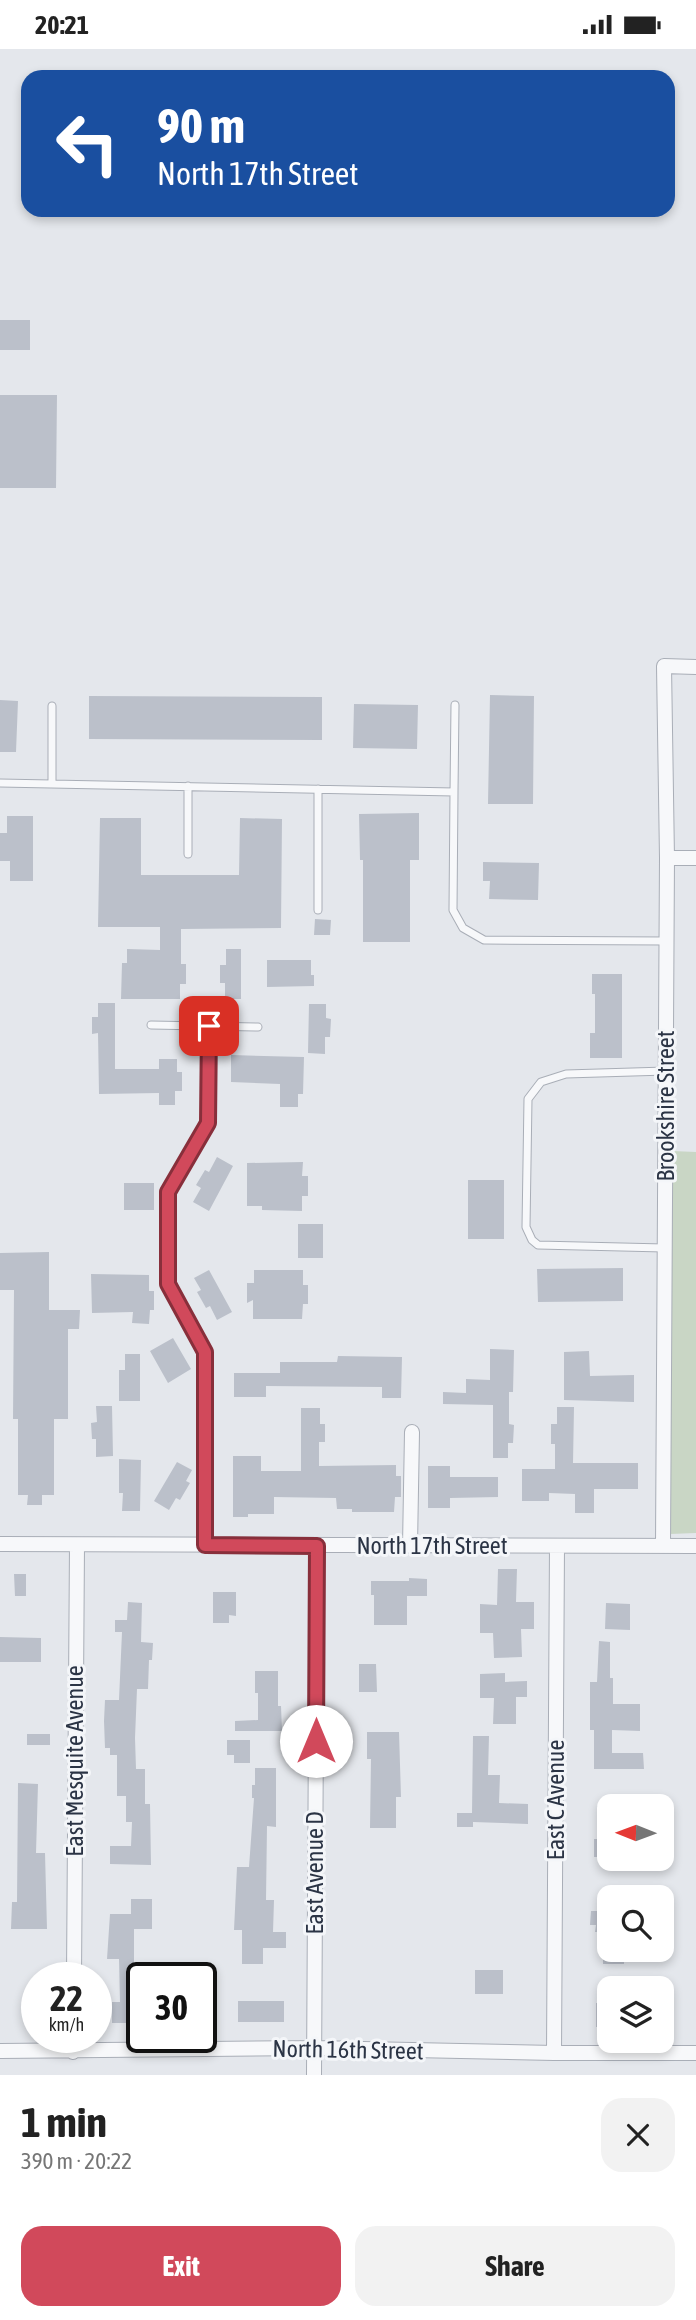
<!DOCTYPE html>
<html lang="en">
<head>
<meta charset="utf-8">
<style>
  :root { --surface:#fff; --page:#f2f2f2; --text:#222; --muted:#767676; --accent:#d1495b }
  body { margin:0; font-family:"Asap Condensed",sans-serif; background:var(--page); color:var(--text); height:100vh; display:flex; flex-direction:column; font-size:26px; white-space:nowrap }
  * { box-sizing:border-box; margin:0 }
  p { font-size:23px; color:var(--muted) }
  .icon { flex:none; width:38px; height:38px; fill:none; stroke:currentColor; stroke-width:2; stroke-linecap:round; stroke-linejoin:round }
  .map { position:relative; height:2026px; overflow:hidden }
  .panel { display:flex; flex-direction:column; background:var(--surface); flex:1 }
  .panel>* { flex:none }
  .hud { position:absolute; left:21px; top:21px; width:654px; height:147px; border-radius:21px; box-shadow:0 4px 10px #0003; background:#1a4fa0; color:#fff; overflow:hidden }
  .needle { width:46px; rotate:271deg }
  .controls { position:absolute; left:597px; top:1745px; display:grid; gap:14px }
  .controls a { display:grid; place-items:center; width:77px; height:77px; border-radius:14px; background:var(--surface); box-shadow:0 4px 10px #0003; font-size:35px }
  .speed { position:absolute; left:21px; top:1913px; display:flex; gap:14px; font-size:35px; font-weight:700; text-align:center }
  .speed>* { display:grid; place-content:center; width:91px; height:91px; border-radius:50%; background:var(--surface); box-shadow:0 4px 10px #0003; line-height:1 }
  .speed small { font-size:18px; font-weight:400 }
  .speed .limit { border:4px solid #111; border-radius:10px; background:#fff; color:#111 }
  .pin { position:absolute; display:grid; place-items:center; width:60px; height:60px; color:#fff; margin:-30px; border-radius:14px; box-shadow:0 4px 10px #0006 }
  .me { position:absolute; width:77px; margin:-38px; rotate:0deg; stroke-linejoin:round; filter:drop-shadow(0 0 5px #0008) }
  .turn { display:flex; align-items:center; gap:24px; height:147px; padding:0 21px; font-size:32px }
  .turn .icon { width:91px; height:91px; stroke-width:2.5 }
  .turn b { display:block; font-size:49px; line-height:60px }
  .round { display:grid; place-items:center; flex:none; width:74px; height:74px; border-radius:21px; background:var(--page) }
  .headline { display:flex; align-items:center; justify-content:space-between; height:119px; padding:0 21px }
  h1 { font-size:42px; font-weight:700; line-height:52px }
  .cta { display:flex; gap:14px; margin-top:auto; padding:14px 21px }
  .cta a { flex:1; height:80px; border-radius:21px; background:var(--accent); color:#fff; font-size:28px; font-weight:700; line-height:80px; text-align:center }
  .cta a+a { background:var(--page); color:var(--text) }
  .status { display:flex; justify-content:space-between; align-items:center; height:49px; padding:0 35px; background:var(--surface); direction:ltr }
  .status svg { height:19px; fill:currentColor }
  .map>svg:first-child { display:block }
</style>
</head>
<body>
<div class="status"><b>20:21</b><svg viewBox="0 0 49 12"><path d="M0 12V9h3v3zM5 12V6h3v6zM10 12V3h3v9zM15 12V0h3v12zM26 1h20v11H26zM47 4h2v5h-2z"/></svg></div>
<div class="map">
<svg width="696" height="2026" viewBox="0 0 696 2026">
  <rect width="100%" height="100%" fill="#e4e7ec"/>
  <path fill="#c9d6c5" d="M672,1102l24,1v381l-26,1z"/>
  <path fill="#bbc0ca" d="M0,271h30v30h-30z
    M0,346h57l-1,93h-56z
    M490,646l44,1 -1,108h-45z
    M89,647l233,1v43l-233,-1z
    M0,651l18,1 -2,51h-16z
    M354,655l64,1 -1,44 -64,-1z
    M419,764v47h-9v82h-47v-82h-3l-1,-46z
    M7,767h26v65h-23v-20h-10v-28h7z
    M100,769h41v57h98l1,-57 42,1 -1,109 -100,1v35h5v20h-6v15h-59l1,-36h5v-14l33,1v-23h-62z
    M483,813l56,1 -1,37 -49,-1 1,-18h-7z
    M315,870l16,1 -1,15h-16z
    M226,900h15v50h-16v-16h-5v-18h6z
    M267,911h44v15h3v11l-47,1z
    M592,925h30v84h-32v-25h5v-39h-3z
    M98,954h17v66h44v-10h18v13h5v19h-7v14h-16v-12l-60,1 -1,-61 -6,1v-17h6z
    M309,955h17v14l5,1 -1,18h-5v17l-17,-1z
    M231,1006l73,2 -1,37h-5v13h-18v-23l-49,-2z
    M217,1108l16,9 -24,45 -16,-9 8,-14 -5,-3 9,-15 4,2z
    M303,1113l-1,14h6v20h-6v15l-40,-1v-4h-15v-43z
    M468,1131h36v59h-36z
    M124,1134h30v27h-30z
    M298,1175h25v34h-25z
    M49,1203v58h31l-1,19h-11v90h-14v76h-12v10h-15l1,-10h-10v-76h-5l1,-129h-14v-37z
    M623,1219v33l-85,1 -1,-33z
    M209,1221l23,42 -15,8 -7,-14 -4,2 -9,-16 4,-2 -7,-12z
    M254,1221h49v15h5v19h-5l-1,15h-49v-19l-6,3v-20h7z
    M91,1225l58,1v16h5v19h-4l-1,14 -17,-1 1,-11 -41,1z
    M173,1289l18,31 -23,14 -18,-32z
    M490,1300l24,1 -1,42h-4v32l5,1 -1,18h-5v15h-15v-53l-50,-1v-12l23,1v-14l24,1z
    M589,1302l1,25 44,-1v27l-70,-2v-48z
    M125,1305h15v47h-21v-31h6z
    M338,1307l64,1 -1,41h-19v-11l-116,-1v11h-32v-24h46v-11h57z
    M96,1357h16l1,50 -17,1v-18h-4l-1,-16 6,-1z
    M557,1358h17l-1,56h65v26h-44v24h-19v-19l-26,-1v8h-27v-32h33v-25h-4v-20h6z
    M301,1359h19v16h5v18h-6v24l77,-1v11h5v21h-6l-1,15h-42v-3h-15l-1,-11 -62,-1v17h-26v3h-15v-61h28v15h40z
    M119,1410l22,1 -1,51h-18l1,-18h-4z
    M177,1413l15,8 -6,11 4,2 -10,17 -4,-2 -7,12 -15,-9z
    M428,1417h22v11h48v20l-48,1v10h-22z
    M498,1520h19l-1,33h18v27h-13l1,28 -28,1 -1,-25h-13v-29l17,1z
    M14,1525h12v22h-11z
    M409,1529l18,1v17h-20v29h-33v-30h-3v-14h38z
    M213,1543h23v24l-7,-1v8h-16z
    M128,1553l14,1 -1,39 12,1 -1,17h-3l-1,29h-11l-2,49 1,31h9v35h5l1,61 -41,-1v-18h21l1,-24h-6v-26h-9v-41h-7v-7h-5l-1,-27 1,-21h14l3,-68h-7v-12h12z
    M606,1554l24,1v26l-25,-1z
    M0,1588l41,1v24h-41z
    M599,1592l11,1v36h3v26h27v27l-28,-1v23h31l1,16h-50v-39h-4v-48h7z
    M359,1615h17l1,28h-18z
    M255,1622h23v35h3l1,25h-47v-10l23,-1v-27h-3z
    M505,1624v9l22,-1v16h-11v27h-23l1,-26h-14v-24z
    M367,1683h32l2,65h-5v31h-26l1,-69h-4z
    M27,1685h23v11h-23z
    M473,1687h16l-1,39h12l-1,28 29,1v20l-55,-2v5h-16v-14h15z
    M227,1691h23v23h-16v-8h-7z
    M255,1719h21v59l-9,-1 -1,74h8l-1,32h13v16h-23v16h-21v-34h-8l3,-63h12l5,-69h-2v-13h3z
    M18,1734l20,1 -2,69h9l2,76h-36l1,-27h5z
    M597,1757h12v51h-15v-18h3z
    M131,1850h21v30h-18v35l10,-1v14l-5,3 3,43h-30v-21h8l-1,-43h-12l3,-45h21z
    M591,1862h18v21h-14l1,-7h-6z
    M603,1900h21v15h-21z
    M475,1921h28v24h-28z
    M238,1952h46v21h-46z
    M596,1954h13v24h-13z"/>
  <g fill="none" stroke-linecap="round" stroke-linejoin="round">
    <defs>
      <path id="service" d="M52,657v78
        M0,734l454,9 -1,118 10,18 21,12 182,1
        M188,737v68
        M318,740v121
        M454,743l1,-87
        M151,976l107,2
        M664,1199l-126,-3 -6,-5 -6,-13 2,-128 13,-17 25,-8 100,-3"/>
      <path id="minor" d="M667,809h29
        M0,1495l696,2
        M205,1496v-193l-37,-68v-92l40,-69 1,-97
        M410,1497l2,-114
        M663,1497l4,-688 -3,-192 32,1
        M74,1928l3,-432
        M0,2002l314,-3 240,5h142
        M73,2003l1,-15
        M554,2004l3,-507
        M314,2026l3,-529"/>
    </defs>
    <use href="#service" stroke="#a9aeb7" stroke-width="9"/>
    <use href="#minor" stroke="#a9aeb7" stroke-width="16"/>
    <use href="#service" stroke="#f7f8fa" stroke-width="7"/>
    <use href="#minor" stroke="#f7f8fa" stroke-width="14"/>
  </g>
  <g fill="none" stroke-linecap="round" stroke-linejoin="round">
    <defs>
      <path id="route" d="M209,977l-1,97 -40,69v92l37,68v193l112,1 -1,195"/>
    </defs>
    <use href="#route" stroke="#882f3b" stroke-width="18"/>
    <use href="#route" stroke="#d1495b" stroke-width="12"/>
  </g>
  <g text-anchor="middle" stroke-width="6" stroke-linejoin="round" paint-order="stroke">
    <g font-size="24" fill="#2b3445" stroke="#f4f6f9">
      <text transform="translate(666 1057) rotate(-90)" y="8">Brookshire Street</text>
      <text x="432" y="1505">North 17th Street</text>
      <text transform="translate(75 1712) rotate(-90)" y="8">East Mesquite Avenue</text>
      <text transform="translate(556 1751) rotate(-90)" y="8">East C Avenue</text>
      <text transform="translate(315 1824) rotate(-90)" y="8">East Avenue D</text>
      <text transform="translate(348 2001) rotate(1)" y="8">North 16th Street</text>
    </g>
  </g>
</svg>
<div class="controls">
<a><svg class="needle" viewBox="-14 -14 28 28"><path d="M0-13l5 13h-10z" fill="#e53935"/><path d="M0 13l5-13h-10z" fill="#767676"/></svg></a>
<a><svg class="icon" aria-label="search" viewBox="0 0 24 24"><circle cx="10" cy="10" r="6"/><path d="M15 15l6 6"/></svg></a>
<a><svg class="icon" aria-label="layers" viewBox="0 0 24 24"><path d="M12 4l9 5-9 5-9-5zM3 14l9 5 9-5"/></svg></a>
</div>
<div class="speed"><div>22<small>km/h</small></div><div class="limit">30</div></div>
<div class="pin" style="left:209px;top:977px;background:#d93025"><svg class="icon" aria-label="arrive" viewBox="0 0 24 24"><path d="M6 21V4h12l-3 4 3 4H6"/></svg></div>
<svg class="me" style="left:316px;top:1692px" viewBox="-20 -20 40 40"><circle r="19" fill="#fff"/><path d="M0-13L10 11 0 6-10 11z" fill="#d1495b"/></svg>
<div class="hud">
<div class="turn"><svg class="icon" aria-label="left" viewBox="0 0 24 24"><path d="M17 20v-9H6M10 6l-5 5 5 5"/></svg><div><b>90 m</b>North 17th Street</div></div>
</div>
</div>
<section class="panel">
<div class="headline"><div><h1>1 min</h1><p>390 m · 20:22</p></div><a class="round"><svg class="icon" aria-label="close" viewBox="0 0 24 24"><path d="M6 6l12 12M18 6L6 18"/></svg></a></div>
<div class="cta"><a>Exit</a><a>Share</a></div>
</section>
</body>
</html>
